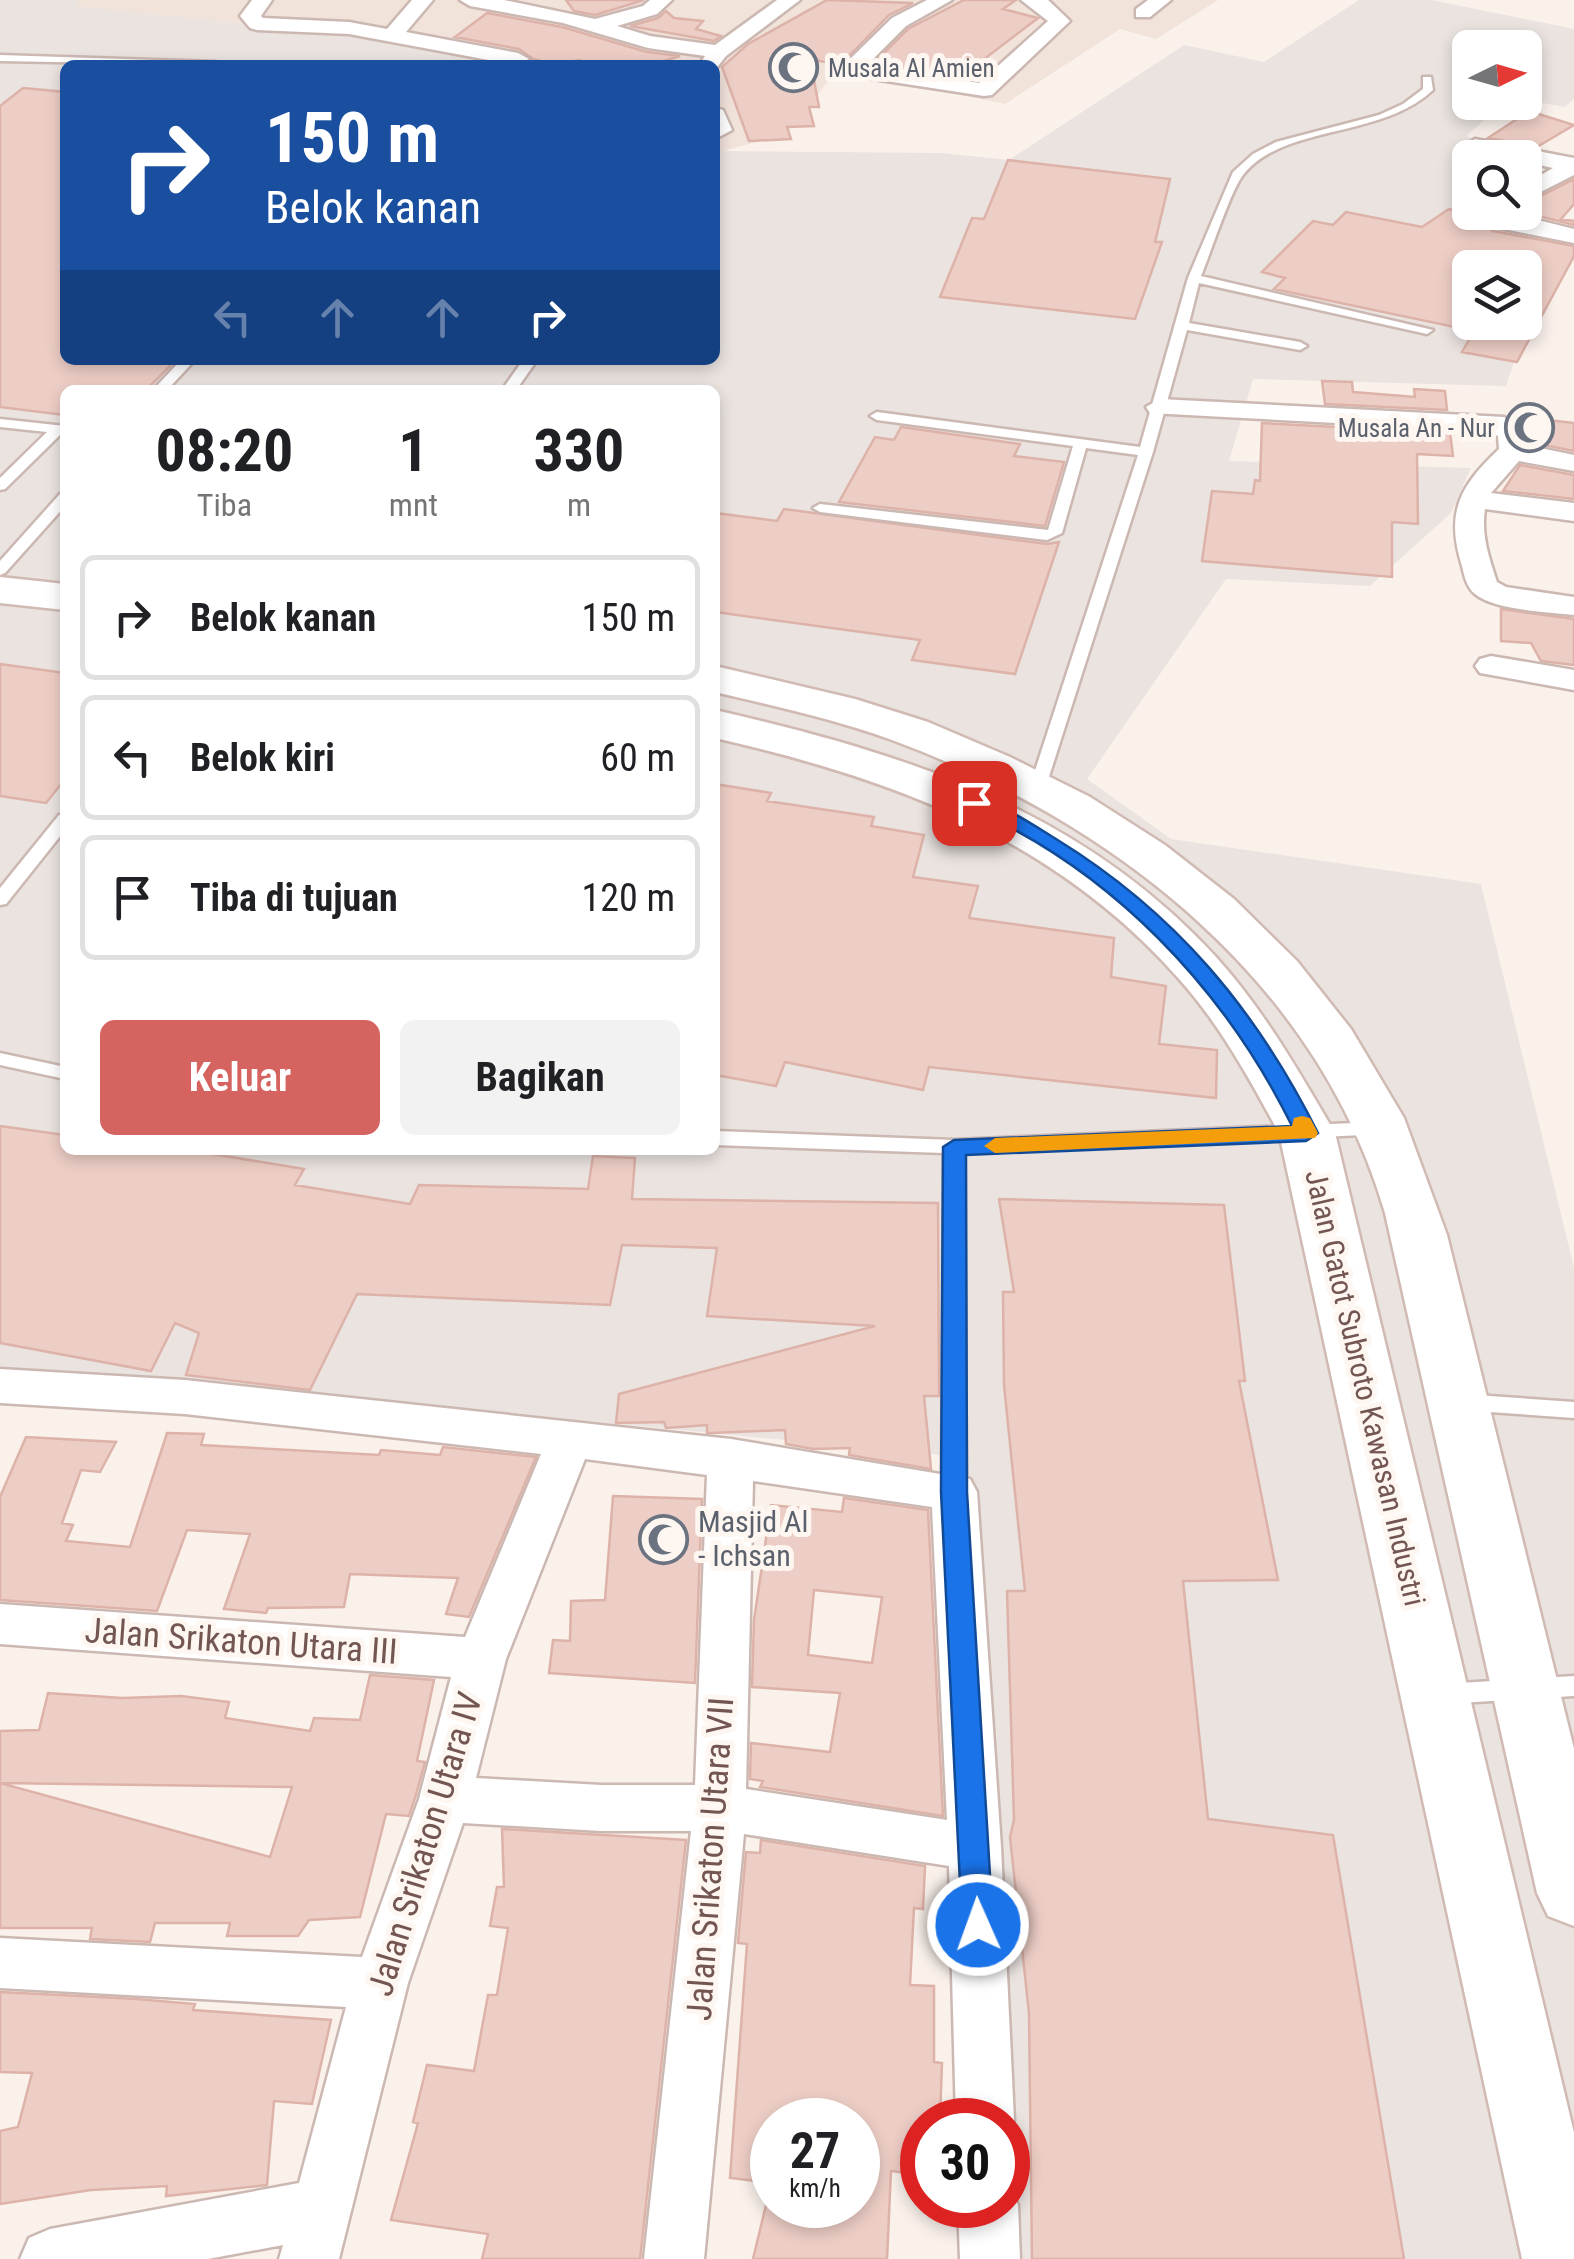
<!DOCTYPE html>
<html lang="id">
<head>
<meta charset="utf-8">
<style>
  :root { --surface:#fff; --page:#f2f2f2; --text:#202124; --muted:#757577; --line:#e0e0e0; --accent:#d5635f }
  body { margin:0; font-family:"Roboto Condensed",sans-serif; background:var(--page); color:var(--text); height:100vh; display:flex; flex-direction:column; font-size:38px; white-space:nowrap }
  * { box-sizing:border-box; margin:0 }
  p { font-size:32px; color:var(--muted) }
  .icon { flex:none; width:55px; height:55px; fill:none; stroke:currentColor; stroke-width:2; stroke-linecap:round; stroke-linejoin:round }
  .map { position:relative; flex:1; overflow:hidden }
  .side { position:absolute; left:60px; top:385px; width:660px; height:770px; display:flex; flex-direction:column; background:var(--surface); border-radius:15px; box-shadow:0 5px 15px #0003 }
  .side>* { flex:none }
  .guide { position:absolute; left:60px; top:60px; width:660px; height:305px; border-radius:15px; box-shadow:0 5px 15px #0003; background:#1a4fa0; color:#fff; overflow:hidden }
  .needle { width:65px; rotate:85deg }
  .controls { position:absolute; left:1452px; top:30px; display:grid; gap:20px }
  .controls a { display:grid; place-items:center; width:90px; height:90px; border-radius:15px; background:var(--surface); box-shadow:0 5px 15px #0003; font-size:50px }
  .speed { position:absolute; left:750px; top:2098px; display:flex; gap:20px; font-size:50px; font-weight:700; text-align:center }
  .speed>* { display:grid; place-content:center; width:130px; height:130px; border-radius:50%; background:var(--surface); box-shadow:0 5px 15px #0003; line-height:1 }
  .speed small { font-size:25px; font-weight:400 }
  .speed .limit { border:15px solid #d22; background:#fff; color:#111 }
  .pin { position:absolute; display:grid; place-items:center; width:85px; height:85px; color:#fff; margin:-42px; border-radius:20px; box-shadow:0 5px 15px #0006 }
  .me { position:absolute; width:110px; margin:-55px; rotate:358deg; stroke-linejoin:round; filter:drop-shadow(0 0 8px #0008) }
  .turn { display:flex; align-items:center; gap:35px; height:210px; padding:0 40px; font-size:45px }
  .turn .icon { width:130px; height:130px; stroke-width:2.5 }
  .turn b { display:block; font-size:70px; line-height:85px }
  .lanes { display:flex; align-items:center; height:95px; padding:0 40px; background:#0003; justify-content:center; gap:50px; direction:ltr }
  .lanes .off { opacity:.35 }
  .eta { display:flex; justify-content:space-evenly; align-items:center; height:170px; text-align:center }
  .eta b { font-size:60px; font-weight:700; line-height:70px }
  .button { display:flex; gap:20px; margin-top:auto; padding:20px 40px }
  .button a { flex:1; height:115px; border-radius:15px; background:var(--accent); color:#fff; font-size:40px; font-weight:700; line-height:115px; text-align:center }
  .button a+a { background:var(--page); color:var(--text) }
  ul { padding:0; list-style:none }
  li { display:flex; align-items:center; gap:30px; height:125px; margin:0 20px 15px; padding:0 20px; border:5px solid var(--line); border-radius:15px }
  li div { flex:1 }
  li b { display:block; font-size:38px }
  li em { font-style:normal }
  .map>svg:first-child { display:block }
</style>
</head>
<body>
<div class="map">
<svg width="1574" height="2259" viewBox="0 0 1574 2259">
  <rect width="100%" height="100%" fill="#faf1eb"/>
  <path fill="#f1e2da" d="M81,0h1137l-62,39 -36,-10 -115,75 -168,-34 -51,64 -67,18 -4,-1v-86h-159l-186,-28 -297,-31z"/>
  <path fill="#eae3e0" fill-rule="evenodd" d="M0,0h81l-6,6 295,31 186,28h-491v295h650v-209l226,2 68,7 175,-115 80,17 95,-62h73l142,29v70l-9,8 -40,-7v-52h-55v54l34,1 -38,33 57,21 -53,1v48l-24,14 99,48 -39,118 -253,-7 -24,82 242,7 -20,45 -81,73 -144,-7 -139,200 84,60 310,45 93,384v991h-575l9,-54v-85l-45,-663 -366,-35 -597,-48zM1470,268h55v54h-55zM65,390h650v760h-650z"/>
  <path fill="#edcec6" stroke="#ddb2a8" stroke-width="2.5" fill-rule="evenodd" d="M566,0h78l-49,15 -21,-4z
    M827,0l86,3 -24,12 -49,50 -30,-6 9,48h-10l5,19 -27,1 4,12 -42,2 -27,-74 26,-23z
    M964,0h52l-13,9 35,9 -76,58 -87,-14 33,-33z
    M666,11l8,7 29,3 -7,8 25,7 -7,5 -84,-15 28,-8z
    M487,13l75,14 85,25 33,4 -29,9h-61l-11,-5 -23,5 -23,-6 -14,-10 -64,-12z
    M23,88l42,4v268h111l-30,30h-81v25l-65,-8v-301z
    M1529,111l45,14 -37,22 -49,-9z
    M1008,160l162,19 -15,63h7l-27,77 -195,-22 32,-79 12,1z
    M1574,179v25l-13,15 13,2v4l-51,-13 2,-8z
    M1449,209l31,9 4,8 9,5 81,15v10l-57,106 -55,-10 12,-21 -200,-42 11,-11 -23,-6 51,-51 20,4 13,-13 76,15zM1470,268h55v54h-55z
    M1322,381l30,1 1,10 62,5 -1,-8 31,2 2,19 -122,-6z
    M1514,416l60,7v28l-45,-9 -4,-17z
    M1262,423l188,10 3,23 -36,-2 1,70 -26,-2v55l-190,-16 10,-70 41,3 2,-14 5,1z
    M901,427l119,17 -6,12 50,6 -19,64 -206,-24 36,-65 19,3z
    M1520,465l54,10v24l-71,-8z
    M784,509l263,35 12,-2 -44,132 -103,-14 8,-20 -205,-28v-99l62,8z
    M1501,609l73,10v46l-33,-4 -10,-18 -30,-2z
    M0,664l65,9v106l-19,24 -46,-7z
    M715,784l56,9 -4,8 107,16 -3,9 53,9 -11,42 65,9 -9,32 145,20 -3,39 55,9 -7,58 58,6 -1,48 -287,-31 -6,23 -138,-28 -9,24 -61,-11z
    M0,1126l65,9v15h123l116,19 -9,16 115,19 9,-19 169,4 5,-33 42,2 -3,41 306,4 1,193h-15l7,73 -82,-14 1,-7 -37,1 -27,-5 -1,-14 -73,3h-5v-8l-41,3 -2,-6 -48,1 3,-29 256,-68 -168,-10 10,-68 -95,-3 -12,60 -253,-11 -47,96 -124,-15 13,-42 -24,-10 -24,48 -151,-28z
    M999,1199l225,6 21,176h-6l39,199 -95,1 25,238 125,16 71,424h-372l-3,-246 -19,-176 4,-17 -7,-229h18l-21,-206 -1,-93h11z
    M167,1433l37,1 -3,11 178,10 2,-5 59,5 3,-8 93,10 -67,160 -23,-3 12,-36 -108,-4 -6,33 -76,1 -2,5 -42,-4 26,-75 -63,-4 -30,81 -157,-11v-103l26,-60 90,5 -16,30 -19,-2 -19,53 11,2 -7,16 64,6z
    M613,1496l89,3 -7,184 -146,-10 4,-33 17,1 1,-40 34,-1z
    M844,1498l84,12 15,306 -183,-29 3,-6 -13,-2 1,-36 79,9 10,-59 -88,-6 2,-67 17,-115 71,7zM814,1590l68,7 -10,66 -64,-8z
    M370,1675l64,5 -17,81 8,1 -10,36 -6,18 -23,-2 -26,103 -51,3 -11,16h-71l3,-13h-75l-5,19 -60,-3 2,-11h-92v-145l270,74 22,-70 -292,-4v-52l39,-1 9,-37 74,5 59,-2 48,6 -4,16 85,13 4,-13 46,2z
    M502,1829l184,11 -46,419h-158l6,-25 -97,-14 27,-97 -5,-1 14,-57 47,6 14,-76h9l11,-67 -18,-2 7,-39h7z
    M761,1840l164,26 -2,43 -9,-1 -4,77 24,1v76l8,1 -2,57h-18v55l-31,-4 -4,88h-134l13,-54h92v-85h-86v63l-42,-5 17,-234 -9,-1 8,-91 14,1z
    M0,1992l137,7 58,5 -2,6 138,10 -19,84 -38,-3 -7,84 -101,11 1,-10 -76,4 -91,14v-73l18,-4 14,-54 -32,-1z"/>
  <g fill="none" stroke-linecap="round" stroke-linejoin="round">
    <defs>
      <path id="lane" d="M0,55l216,7 5,3 -221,-4z
        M1423,77h8l2,13c-52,49 -150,34 -190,85 -13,17 -32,77 -42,101l232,54 -6,4 -228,-51 -10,40 111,19 7,4 -7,4 -113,-20 -34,122 -107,334 -2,4h-12l-2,-4 108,-331 -52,-7 -24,85 -15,7 -227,-28 -7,-4 7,-4 228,26 25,-84 -196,-26 -7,-4 7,-4 263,35 48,-169 45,-106 20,-18 23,-12 103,-27 24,-11 20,-15z
        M181,360h14l-28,30h-14z
        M523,360h14l-21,30h-14z
        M0,419l65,7v8h-4l-56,55 -5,1v-12l47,-46 -47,-5z
        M65,493v13l-60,67 -5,2v-14l60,-67z
        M65,814v16l-59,74 -6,1v-17l59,-73z
        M0,1053l65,14v12l-65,-14z
        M1379,1122l10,7 -3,5 -422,19 2,339 -4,6 -8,3 -8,-3 -4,-6 2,-339 -229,-8v-14l239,9z
        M1461,1394l113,8v16l-113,-8 -8,-2 -3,-6 3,-6z
        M1574,1676v20l-132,8 -9,-3 -3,-7 3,-7 9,-3z"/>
      <path id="street" d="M252,0h20l-11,16 2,2 86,4 38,7 25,-29h21l-27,32 112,21 11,6 -13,6 -167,-31 -92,-4 -7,-2 -10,-12z
        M460,0h44l91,19 48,-13 7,-6h22l-15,14 -40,12 33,10 65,9 62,-45h23l-74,56 -11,14v-5h-16l6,-9 -57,-8 -85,-25 -93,-17z
        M927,0h25l-46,26 -39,39 112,18 69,-62 -27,-21h27l22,21 -78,74 -8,1 -137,-21 -4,-9 4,-4 45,-44z
        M1148,0h23l-21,17h-14v-8z
        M715,108l8,2 9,20 -17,9z
        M1475,139l99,19v17l-49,25v-16l28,-16 -28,-6v-4l-58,-7 -3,-5z
        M1482,212h24l68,17v14l-80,-16 -8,-4z
        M1160,399l344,18 17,9 5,19 48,10v16l-55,-10 -28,32 83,10v18l-89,-12c-4,26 4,49 12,73l9,5 68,10v18c-26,-3 -80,-5 -99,-21 -8,-6 -11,-19 -13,-28 -17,-54 -2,-80 37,-117l-1,-13 -10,-5 -338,-18 -4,-6z
        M1491,656l83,14v20l-94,-17 -5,-7 5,-7z
        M0,1369l185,11 546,59 239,40 7,13 24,355 13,273 -6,15v-15h-52l-7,-254 -205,-32 -40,425h-60l47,-428h-90l-138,-8 -55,160 -69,276h-60l4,-14 -75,14h-188l9,-21 21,-9 249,-46 47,-176 -346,-19v-50l362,19 57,-158 32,-122 -451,-33v-40l465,33 76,-183 -356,-40 -185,-11zM585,1459l122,16 -12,310h-94l-125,-7 30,-119zM753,1481l179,26 15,313 -201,-31z
        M1008,2184l10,21 2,54h-60l-2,-54h50z"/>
      <path id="secondary" d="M0,577l65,7v26l-65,-7z
        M715,666l140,33 73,23 82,35 80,40 75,48 69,54 63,62 54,68 53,89 43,117 127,514v177l-26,-10 -11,-23 -152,-680c-68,-234 -273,-392 -493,-473 -58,-21 -118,-34 -177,-48z
        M715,710c191,44 364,98 501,247 48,53 83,115 119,176l239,1000v126h-52l-243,-1126c-29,-53 -58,-107 -99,-153 -125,-142 -286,-201 -465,-242z"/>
    </defs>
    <use href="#lane" stroke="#ccb8b2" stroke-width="5"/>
    <use href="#street" stroke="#ccb8b2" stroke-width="5"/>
    <use href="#secondary" stroke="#d0bab3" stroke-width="5"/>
    <use href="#lane" fill="#fff" fill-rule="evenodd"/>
    <use href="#street" fill="#fff" fill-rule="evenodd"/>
    <use href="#secondary" fill="#fff" fill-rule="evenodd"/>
  </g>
  <path fill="#1a73e8" stroke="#114b97" stroke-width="2.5" d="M974,797c30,8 56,26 82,42 119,73 200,170 262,294l-12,8 -340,14 1,337 26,433 -4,10 -11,4 -11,-4 -5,-10 -21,-433 2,-345 11,-7 338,-14c-68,-138 -181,-257 -324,-319l-3,-4z"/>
  <path fill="#f59e0b" d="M1302,1116l8,2 8,15 -3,5 -320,15 -11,-7 11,-8 297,-12 2,-8z"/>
  <defs>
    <symbol id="mosque-ring" viewBox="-11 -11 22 22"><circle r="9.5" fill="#fdf6f1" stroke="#6b7280" stroke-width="1.5"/><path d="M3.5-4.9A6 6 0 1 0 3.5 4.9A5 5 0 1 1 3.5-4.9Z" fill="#6b7280"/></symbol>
  </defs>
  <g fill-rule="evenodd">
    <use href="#mosque-ring" x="766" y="40" width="55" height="55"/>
    <use href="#mosque-ring" x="1502" y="400" width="55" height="55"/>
    <use href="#mosque-ring" x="636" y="1512" width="55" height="55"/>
  </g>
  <g text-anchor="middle" stroke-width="10" stroke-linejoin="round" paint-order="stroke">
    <g font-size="25" fill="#5b616d" stroke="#fdf6f1" text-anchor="start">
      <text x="828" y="77">Musala Al Amien</text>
      <text x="1495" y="437" text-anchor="end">Musala An - Nur</text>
    </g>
    <g font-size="30" fill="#735651" stroke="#fdf6f1">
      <text transform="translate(1365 1388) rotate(77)" y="10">Jalan Gatot Subroto Kawasan Industri</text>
    </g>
    <g font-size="30" fill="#5b616d" stroke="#fdf6f1" text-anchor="start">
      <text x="698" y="1532">Masjid Al<tspan x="698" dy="34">- Ichsan</tspan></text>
    </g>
    <g font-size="35" fill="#735651" stroke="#fdf6f1">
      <text transform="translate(241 1641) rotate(4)" y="12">Jalan Srikaton Utara III</text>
      <text transform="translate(425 1844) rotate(-73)" y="12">Jalan Srikaton Utara IV</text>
      <text transform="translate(710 1859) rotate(-86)" y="12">Jalan Srikaton Utara VII</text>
    </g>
  </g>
</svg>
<div class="controls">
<a><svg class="needle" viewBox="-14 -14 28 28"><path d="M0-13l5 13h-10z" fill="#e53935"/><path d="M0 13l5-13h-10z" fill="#757577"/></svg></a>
<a><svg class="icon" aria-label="search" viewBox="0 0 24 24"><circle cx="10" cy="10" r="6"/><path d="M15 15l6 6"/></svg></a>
<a><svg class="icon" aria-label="layers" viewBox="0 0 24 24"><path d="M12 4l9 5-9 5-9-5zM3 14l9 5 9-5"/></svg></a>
</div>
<div class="speed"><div>27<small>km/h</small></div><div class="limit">30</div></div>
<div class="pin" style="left:974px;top:803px;background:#d93025"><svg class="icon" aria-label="arrive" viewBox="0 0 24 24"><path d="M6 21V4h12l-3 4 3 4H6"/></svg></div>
<svg class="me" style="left:978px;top:1925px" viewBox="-20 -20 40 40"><circle r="17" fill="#1a73e8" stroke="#fff" stroke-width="3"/><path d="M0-11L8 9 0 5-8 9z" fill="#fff"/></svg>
<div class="guide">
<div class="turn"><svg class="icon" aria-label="right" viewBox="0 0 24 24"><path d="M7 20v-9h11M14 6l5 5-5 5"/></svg><div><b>150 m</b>Belok kanan</div></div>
<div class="lanes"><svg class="icon off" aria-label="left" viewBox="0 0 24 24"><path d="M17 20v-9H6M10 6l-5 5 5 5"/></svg><svg class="icon off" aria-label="ahead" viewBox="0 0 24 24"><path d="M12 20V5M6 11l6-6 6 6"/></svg><svg class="icon off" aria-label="ahead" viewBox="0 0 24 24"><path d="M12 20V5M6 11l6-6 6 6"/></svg><svg class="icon" aria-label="right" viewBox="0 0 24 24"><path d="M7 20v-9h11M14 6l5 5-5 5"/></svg></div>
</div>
<section class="side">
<div class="eta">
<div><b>08:20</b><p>Tiba</p></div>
<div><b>1</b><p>mnt</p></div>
<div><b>330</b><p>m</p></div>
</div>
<ul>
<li><svg class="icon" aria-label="right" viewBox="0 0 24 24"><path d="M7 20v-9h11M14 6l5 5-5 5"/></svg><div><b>Belok kanan</b></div><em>150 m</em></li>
<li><svg class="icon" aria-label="left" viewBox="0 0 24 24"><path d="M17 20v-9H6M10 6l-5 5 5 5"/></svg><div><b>Belok kiri</b></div><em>60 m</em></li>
<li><svg class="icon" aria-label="arrive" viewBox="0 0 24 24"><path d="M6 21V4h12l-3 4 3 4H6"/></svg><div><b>Tiba di tujuan</b></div><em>120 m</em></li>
</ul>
<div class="button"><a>Keluar</a><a>Bagikan</a></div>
</section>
</div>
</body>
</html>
